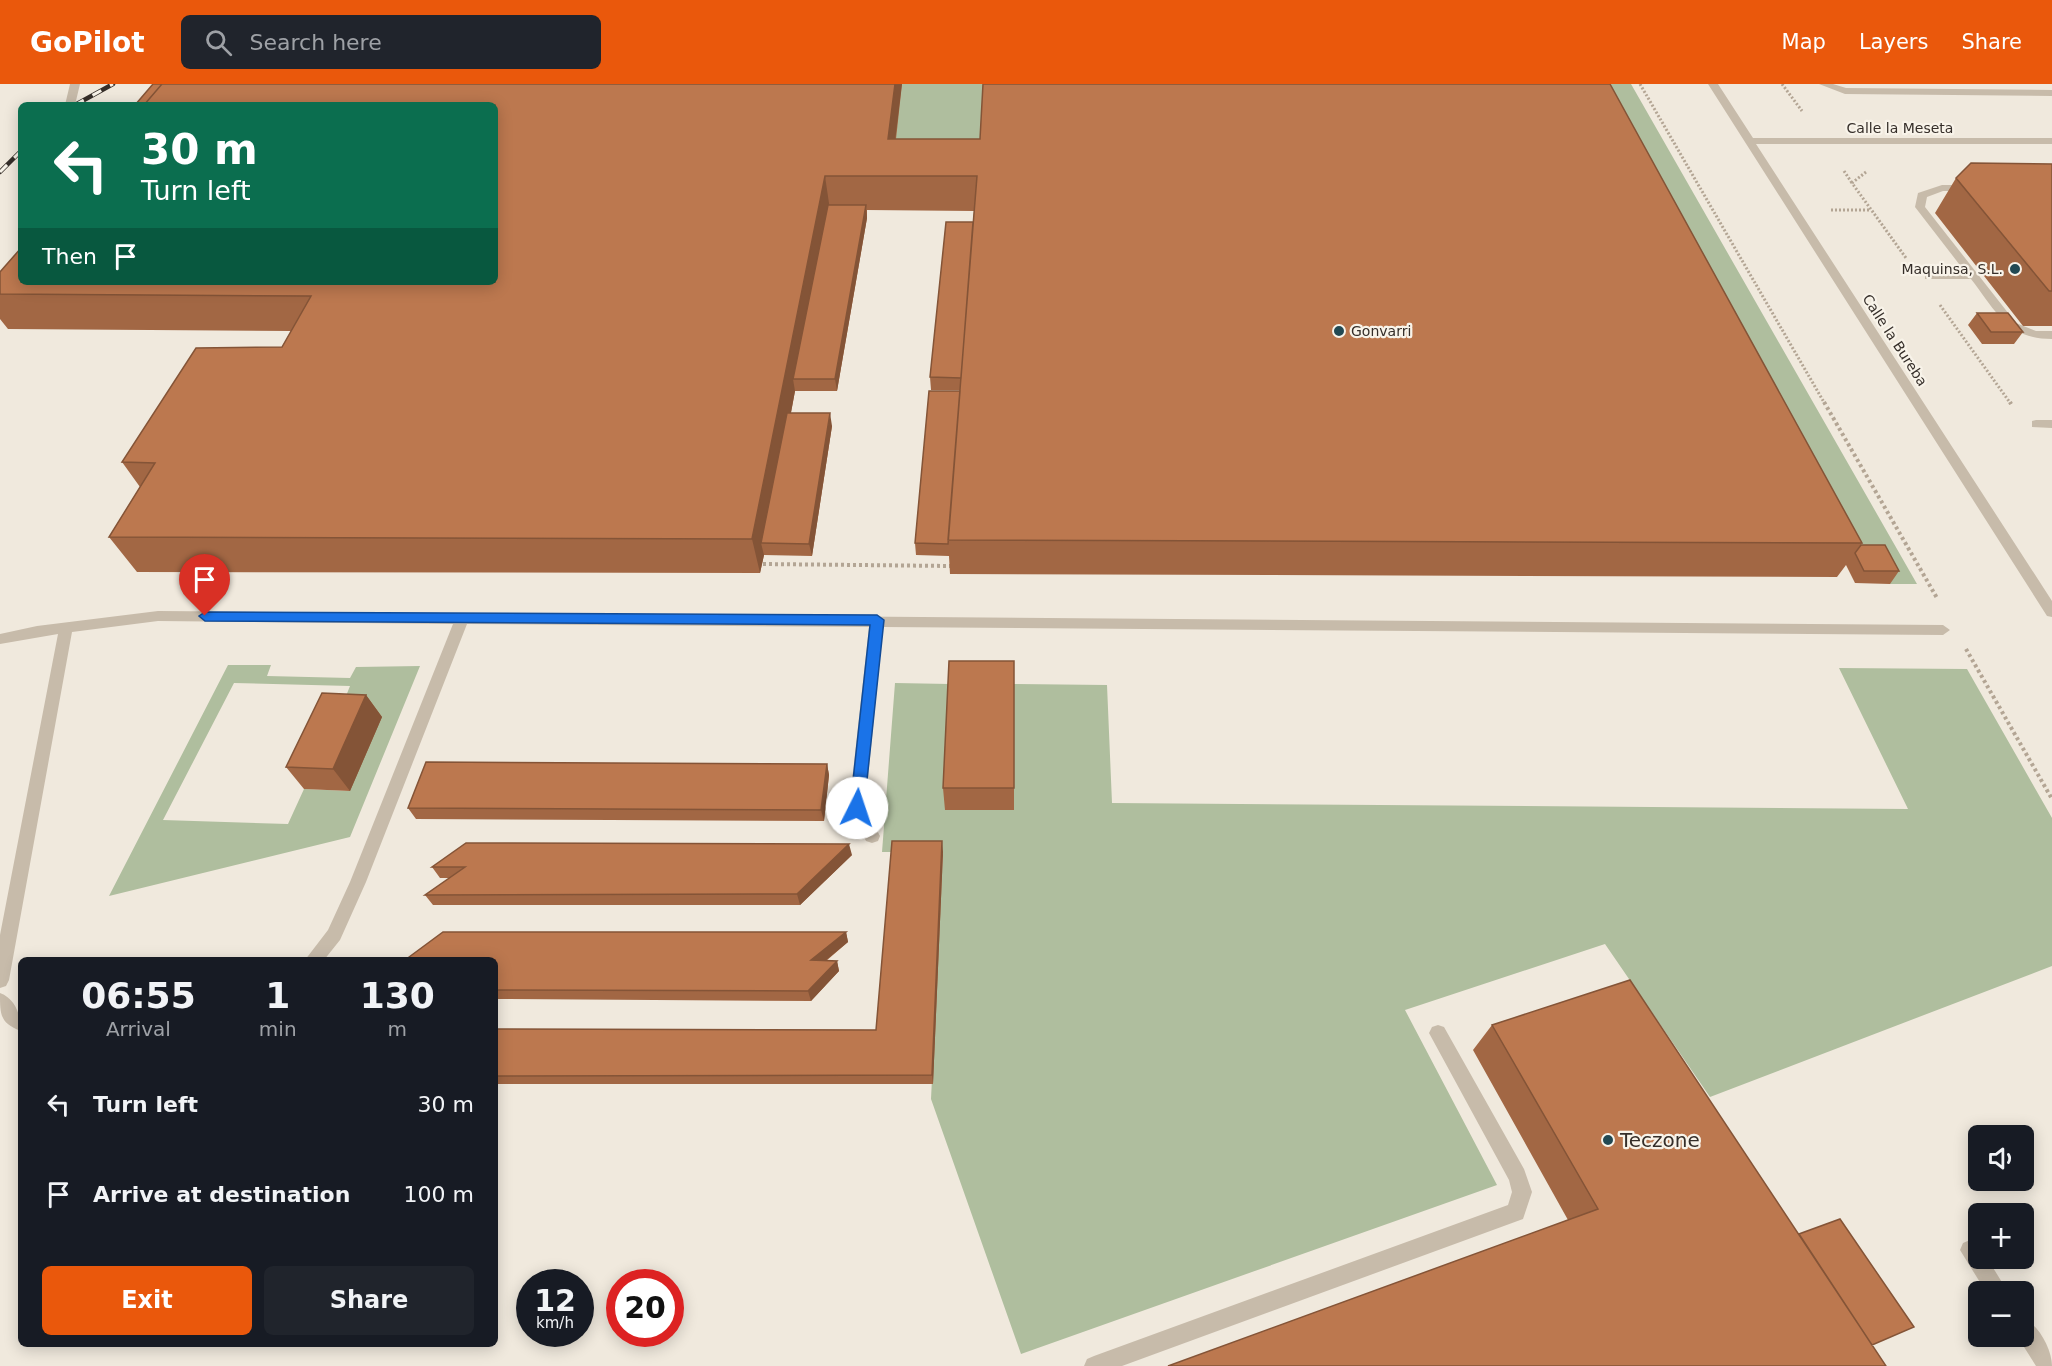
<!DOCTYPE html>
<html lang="en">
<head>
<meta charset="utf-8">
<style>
  :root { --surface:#171b24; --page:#20242c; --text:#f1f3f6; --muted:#9ea1a6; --accent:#ea580c }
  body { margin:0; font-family:"DejaVu Sans",sans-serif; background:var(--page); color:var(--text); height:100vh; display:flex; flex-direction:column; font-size:22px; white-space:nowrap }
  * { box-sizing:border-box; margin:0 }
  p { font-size:20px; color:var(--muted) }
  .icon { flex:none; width:33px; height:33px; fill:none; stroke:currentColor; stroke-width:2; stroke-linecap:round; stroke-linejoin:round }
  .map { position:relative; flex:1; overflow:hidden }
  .side { position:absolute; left:18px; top:873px; width:480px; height:390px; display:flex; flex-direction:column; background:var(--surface); border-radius:9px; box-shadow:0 3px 15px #0003 }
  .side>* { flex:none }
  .guide { position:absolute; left:18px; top:18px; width:480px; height:183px; border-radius:9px; box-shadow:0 3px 15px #0003; background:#0b6e4f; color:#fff; overflow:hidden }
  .tools { position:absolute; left:1968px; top:1041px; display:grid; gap:12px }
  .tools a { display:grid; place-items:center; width:66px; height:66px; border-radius:9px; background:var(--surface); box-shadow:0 3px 15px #0003; font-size:30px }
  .speed { position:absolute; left:516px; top:1185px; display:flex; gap:12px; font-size:30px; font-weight:700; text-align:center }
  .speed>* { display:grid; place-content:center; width:78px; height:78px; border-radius:50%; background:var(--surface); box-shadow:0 3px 15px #0003; line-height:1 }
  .speed small { font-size:15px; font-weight:400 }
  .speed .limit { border:9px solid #d22; background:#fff; color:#111 }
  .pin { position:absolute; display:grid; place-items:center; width:51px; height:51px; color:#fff; margin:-62px -26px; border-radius:50% 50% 50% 0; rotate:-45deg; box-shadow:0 0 6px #0007 }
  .pin .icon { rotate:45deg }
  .me { position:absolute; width:66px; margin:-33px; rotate:4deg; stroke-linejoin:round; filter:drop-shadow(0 0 4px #0008) }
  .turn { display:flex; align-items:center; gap:21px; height:126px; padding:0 24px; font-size:27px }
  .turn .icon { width:78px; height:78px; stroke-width:2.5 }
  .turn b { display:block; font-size:42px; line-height:51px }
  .then { display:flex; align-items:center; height:57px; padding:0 24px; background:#0003; gap:12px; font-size:22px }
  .eta { display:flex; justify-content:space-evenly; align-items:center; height:102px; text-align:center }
  .eta b { font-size:36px; font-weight:700; line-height:42px }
  .primary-button { display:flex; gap:12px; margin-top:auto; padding:12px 24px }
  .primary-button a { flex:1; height:69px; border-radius:9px; background:var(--accent); color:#fff; font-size:24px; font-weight:700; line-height:69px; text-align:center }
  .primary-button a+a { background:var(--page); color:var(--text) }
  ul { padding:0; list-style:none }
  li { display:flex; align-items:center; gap:18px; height:90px; padding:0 24px }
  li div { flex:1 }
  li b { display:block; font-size:22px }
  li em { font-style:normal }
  header { display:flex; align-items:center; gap:36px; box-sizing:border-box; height:84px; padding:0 30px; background:var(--accent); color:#fff }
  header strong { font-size:28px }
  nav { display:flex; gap:33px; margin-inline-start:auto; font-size:21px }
  .search { width:420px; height:54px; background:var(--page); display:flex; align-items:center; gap:15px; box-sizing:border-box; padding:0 21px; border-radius:9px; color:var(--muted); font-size:22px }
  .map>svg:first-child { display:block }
</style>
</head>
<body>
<header>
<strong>GoPilot</strong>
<div class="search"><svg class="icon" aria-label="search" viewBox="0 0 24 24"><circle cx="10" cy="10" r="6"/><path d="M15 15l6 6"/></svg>Search here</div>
<nav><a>Map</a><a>Layers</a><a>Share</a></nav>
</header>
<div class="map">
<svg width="2052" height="1282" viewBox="0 0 2052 1282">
  <rect width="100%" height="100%" fill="#f0e9dd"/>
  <path fill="#afbe9e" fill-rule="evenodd" d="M902,0h84l-5,89 -90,1z
    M1581,0h50l286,500h-27l-15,-27h-48z
    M228,581h43l-4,11 83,2 6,-11 64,-1 -70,171 -241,59zM234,599l116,3 -12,30 12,75 -46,-2 -16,35 -125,-4z
    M1839,584l128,1 85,149v148l-342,131 -105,-153 -200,66 92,175 -476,169 -90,-255 12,-247h-61l13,-169 55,1 64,125v-125l93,1 5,118 796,6z"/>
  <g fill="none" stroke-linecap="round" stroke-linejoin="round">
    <path stroke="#b3a594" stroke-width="3" stroke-dasharray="2 2" stroke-linecap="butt" d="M1640,0l185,320
      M1782,0l20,27
      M1844,87l8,12
      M1866,88l-14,11 54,75
      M1831,126h40
      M1940,221l71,99"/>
    <path stroke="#b3a594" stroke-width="4" stroke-dasharray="3 3" stroke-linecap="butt" d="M1824,318l113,196
      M2010,318l1,2
      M763,480l188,2
      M1966,565l86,150"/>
    <path fill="#c7bbaa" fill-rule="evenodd" d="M70,0h10l-5,21h-10z
      M1819,0h14l13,4 206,2v6l-207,-2z
      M1942,101h26l5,3 -5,3h-25l-16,6 -2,10 91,116 20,8h16v8c-45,0 -56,-28 -81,-60h-46v-4l4,-1 37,-1 -51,-66 3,-14z
      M2036,336h16v8l-20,-1v-6z
      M158,527l1785,14 7,5 -7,5 -1060,-8 -18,181 15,28 -2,5 -6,2 -6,-2 -17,-33 20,-181 -402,-3 -101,258 -26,58 -16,20h-19l23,-30 22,-48 103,-258 -295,-3 -86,11 -63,348 -3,6 -6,2v-53l58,-301 -58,10v-10l37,-8z
      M0,909c16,6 21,23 21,38 -21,-8 -21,-16 -21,-38z
      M1438,941l6,2 80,142 8,23 -9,27 -401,147h-38l3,-7 7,-3 414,-151 4,-13 -3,-12 -80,-147 3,-6z
      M1970,1156l8,5v13h9l21,34h-22l-26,-42 3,-7z
      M2024,1235c15,6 28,31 28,47h-16l-19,-30h7z"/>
    <path fill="#c7bbaa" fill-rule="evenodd" d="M1708,0h10l35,54h299v6h-296l296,457v16l-5,-1z"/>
    <defs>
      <path id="rail" d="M75,21l38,-21
        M0,88l21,-21"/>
    </defs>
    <use href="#rail" stroke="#352e29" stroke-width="4.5"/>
    <use href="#rail" stroke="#f8f3e9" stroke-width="3" stroke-dasharray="10" stroke-linecap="butt"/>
  </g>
  <path fill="#a26744" d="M153,0h749l-6,55 966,404 -1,2 38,26 -9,13 -35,-1 -9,-18 -9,12 -887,-3 -1,-18 -33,-1 -1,-12 45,-152v-1h-29l-1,-13 43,-155 1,-11 -107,-1v8l-30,173h-42l-4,22 41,13 -20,130 -48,-1 -4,18 -623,-1 -28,-35 31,-50 -18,-25 160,-115 9,-16 -283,-2 -8,-10v-47l21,10z
    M2052,80v162h-29l-88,-113 21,-35z
    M1977,229l46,19 -9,12h-32l-14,-19z
    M1014,577v149h-69l-2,-22z
    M366,611l16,22 -32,74 -46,-2 -18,-22z
    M827,680l2,11 -5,46 -408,-2 -8,-11z
    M943,768l-10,232h-438v-55l381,1z
    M852,771l-52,50h-367l-8,-10 25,-17h-10l-8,-11z
    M846,848l2,10 -22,19h11l2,10 -28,30 -316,-2v-39h-90z
    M1492,941l307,209 115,93 -346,-107 -95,-170z"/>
  <path fill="#845437" d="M895,0h7l-11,90 -3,-35z
    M825,92l5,34 -37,169 2,12 -29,152h-5l3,12 -4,18 -8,-34z
    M866,121l1,13 -30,173 -2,-12z
    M830,329l2,13 -20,130 -3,-12z
    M366,611l16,22 -32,74 -17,-22z
    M827,680l2,11 -5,46 -3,-11z
    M942,757l1,11 -10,232 -1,-9z
    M849,760l3,11 -52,50 -3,-11z
    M846,848l2,10 -34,28 -3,-10z
    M837,877l2,10 -28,30 -3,-10z"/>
  <path fill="#bc784f" stroke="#845437" stroke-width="1.5" d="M153,0h9l-18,21h-9z
    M162,0h733l-7,55h92l3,-55h627l252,459 -914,-3 29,-364h-152l-73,363 -643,-2 46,-74 -33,-1 74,-114 86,-1 29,-51 -311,-2v-22l21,-24v34h474v-177h-351z
    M1971,79l81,1v127h-3l-93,-113z
    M828,121h38l-31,174h-42z
    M946,138h27l-12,156 -31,-1z
    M1977,229h31l15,19h-32z
    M929,307h31l-12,153 -33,-1z
    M787,329h43l-21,131 -48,-1z
    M1861,461h24l14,26h-35l-9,-18z
    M949,577h65v127h-71z
    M322,609l44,2 -33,74 -47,-2z
    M426,678l401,2 -6,46 -413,-2z
    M892,757h50l-10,234 -437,1v-47l381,1z
    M466,759l383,1 -52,50 -372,1 40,-28h-33z
    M443,848h403l-35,28 26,1 -29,30 -313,-1v-30h-58l3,-2 -35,2z
    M1630,896l256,386h-718l430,-157 -106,-184z
    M1840,1135l74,108 -42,18 -73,-111z"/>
  <path fill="#1a73e8" stroke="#114b97" stroke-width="1.5" d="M205,528l672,3 7,5 -20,188 -7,6 -7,-6 20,-183 -665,-4 -6,-5z"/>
  <g fill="#224953" stroke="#f8f3e9" stroke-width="2">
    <circle cx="2015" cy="185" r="6"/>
    <circle cx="1339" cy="247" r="6"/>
    <circle cx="1608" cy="1056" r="6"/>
  </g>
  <g text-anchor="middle" stroke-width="4.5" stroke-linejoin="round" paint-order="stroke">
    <g font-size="14" fill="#352e29" stroke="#f8f3e9">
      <text x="1900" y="49">Calle la Meseta</text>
      <text transform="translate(1895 256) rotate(57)" y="5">Calle la Bureba</text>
    </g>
    <g font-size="14" fill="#352e29" stroke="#f8f3e9" text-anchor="end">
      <text x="2003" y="190">Maquinsa, S.L.</text>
      <text x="1351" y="252" text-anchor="start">Gonvarri</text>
    </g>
    <g font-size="20" fill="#352e29" stroke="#f8f3e9" text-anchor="start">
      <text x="1620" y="1063">Teczone</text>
    </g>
  </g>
</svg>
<div class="tools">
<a><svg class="icon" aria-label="sound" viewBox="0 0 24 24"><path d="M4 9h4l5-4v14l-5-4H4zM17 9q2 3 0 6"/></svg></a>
<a>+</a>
<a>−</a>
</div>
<div class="speed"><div>12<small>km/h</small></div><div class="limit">20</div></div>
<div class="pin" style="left:205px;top:532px;background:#d93025"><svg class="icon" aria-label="arrive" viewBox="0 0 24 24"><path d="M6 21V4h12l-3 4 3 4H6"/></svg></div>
<svg class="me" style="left:857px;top:724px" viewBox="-20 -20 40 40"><circle r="19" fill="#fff"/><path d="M0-13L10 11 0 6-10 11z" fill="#1a73e8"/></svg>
<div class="guide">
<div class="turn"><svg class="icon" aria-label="left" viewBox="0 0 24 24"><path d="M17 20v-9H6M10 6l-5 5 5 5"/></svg><div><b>30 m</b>Turn left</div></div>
<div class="then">Then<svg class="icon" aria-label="arrive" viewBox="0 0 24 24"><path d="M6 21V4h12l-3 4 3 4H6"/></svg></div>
</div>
<section class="side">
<div class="eta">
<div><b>06:55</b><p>Arrival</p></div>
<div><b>1</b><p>min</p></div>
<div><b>130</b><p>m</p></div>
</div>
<ul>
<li><svg class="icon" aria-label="left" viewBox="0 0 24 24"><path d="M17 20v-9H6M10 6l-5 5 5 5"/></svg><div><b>Turn left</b></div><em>30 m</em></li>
<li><svg class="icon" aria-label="arrive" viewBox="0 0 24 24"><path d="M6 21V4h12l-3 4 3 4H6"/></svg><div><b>Arrive at destination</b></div><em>100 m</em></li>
</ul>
<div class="primary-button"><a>Exit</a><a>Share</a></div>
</section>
</div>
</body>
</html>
